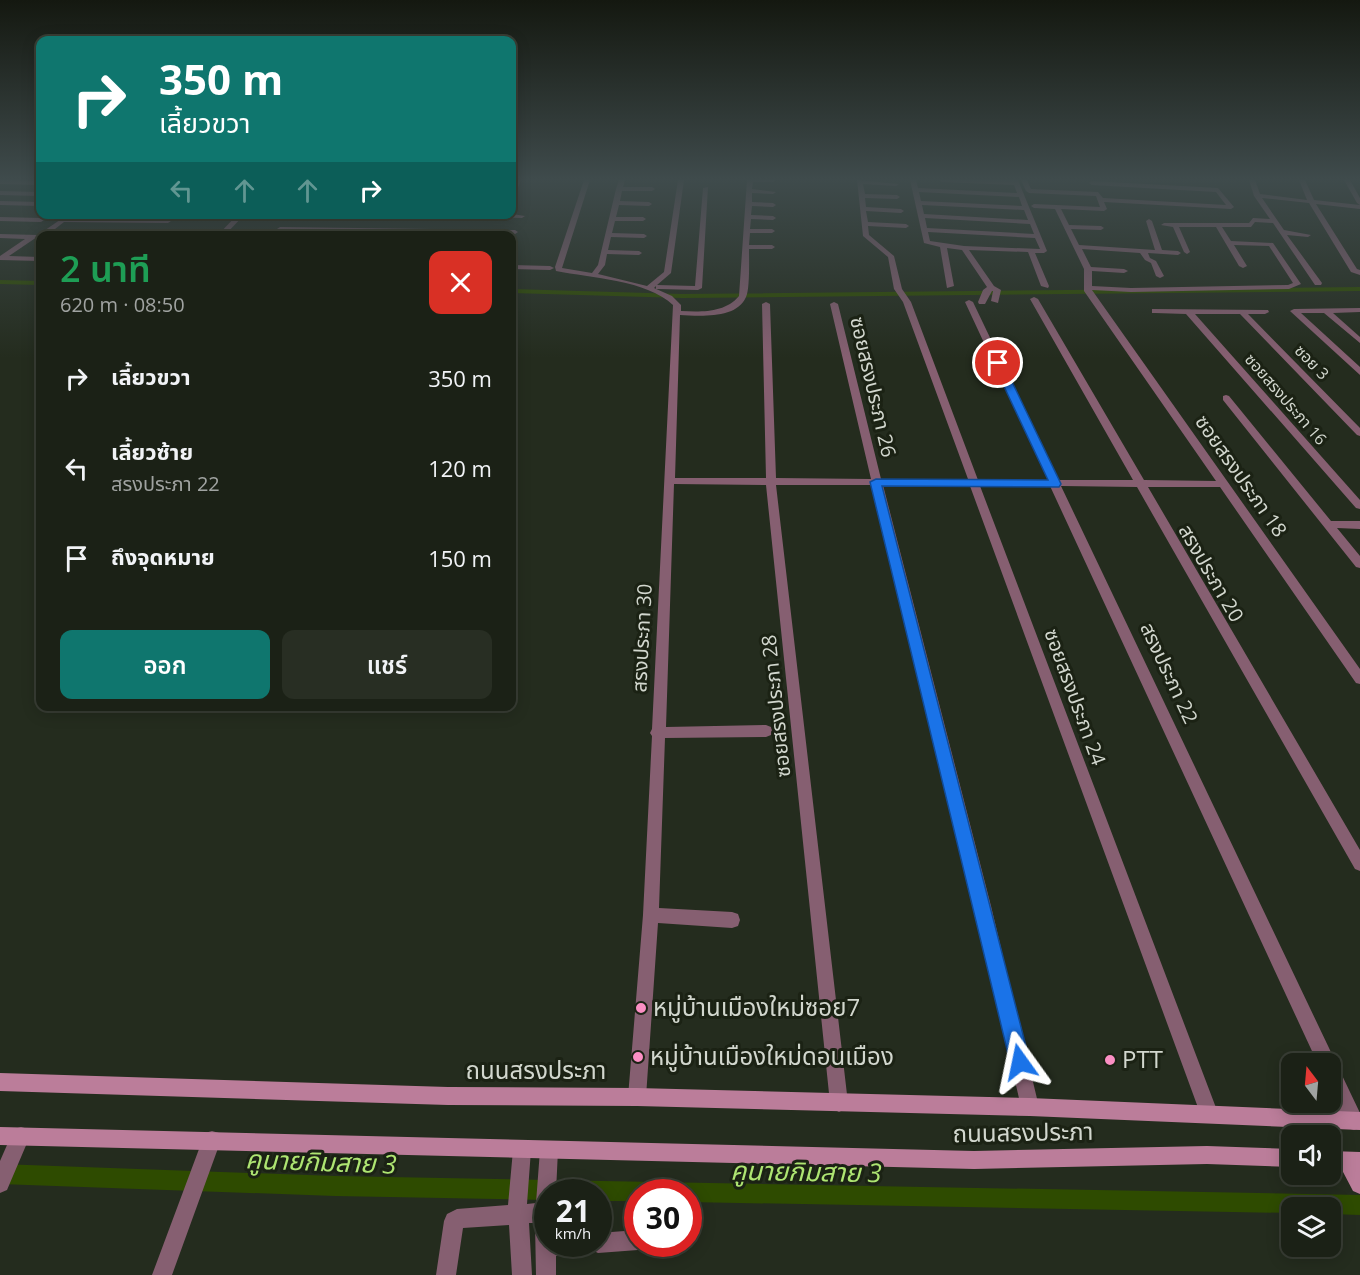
<!DOCTYPE html>
<html lang="th">
<head>
<meta charset="utf-8">
<style>
  :root { --surface:#1b2116; --page:#282e23; --text:#f1f3f6; --muted:#a0a3a1; --line:#393e35; --accent:#0f766e }
  body { margin:0; font-family:"Open Sans","Noto Sans Thai",sans-serif; background:var(--page); color:var(--text); height:100vh; display:flex; flex-direction:column; font-size:22px; white-space:nowrap }
  * { box-sizing:border-box; margin:0 }
  p { font-size:20px; color:var(--muted) }
  .icon { flex:none; width:33px; height:33px; fill:none; stroke:currentColor; stroke-width:2; stroke-linecap:round; stroke-linejoin:round }
  .map { position:relative; flex:1; overflow:hidden }
  .details { position:absolute; left:36px; top:231px; width:480px; height:480px; display:flex; flex-direction:column; background:var(--surface); border-radius:12px; box-shadow:0 3px 15px #0003,0 0 0 2px var(--line) }
  .details>* { flex:none }
  .banner { position:absolute; left:36px; top:36px; width:480px; height:183px; border-radius:12px; box-shadow:0 3px 15px #0003,0 0 0 2px var(--line); background:#0f766e; color:#fff; overflow:hidden }
  .needle { width:39px; rotate:344deg }
  .tools { position:absolute; left:1281px; top:1053px; display:grid; gap:12px }
  .tools a { display:grid; place-items:center; width:60px; height:60px; border-radius:12px; background:var(--surface); box-shadow:0 3px 15px #0003,0 0 0 2px var(--line); font-size:30px }
  .speed { position:absolute; left:534px; top:1179px; display:flex; gap:12px; font-size:30px; font-weight:700; text-align:center }
  .speed>* { display:grid; place-content:center; width:78px; height:78px; border-radius:50%; background:var(--surface); box-shadow:0 3px 15px #0003,0 0 0 2px var(--line); line-height:1 }
  .speed small { font-size:15px; font-weight:400 }
  .speed .limit { border:9px solid #d22; background:#fff; color:#111 }
  .pin { position:absolute; display:grid; place-items:center; width:51px; height:51px; color:#fff; margin:-26px; border:3px solid #fff; border-radius:50%; box-shadow:0 2px 6px #0007 }
  .me { position:absolute; width:66px; margin:-33px; rotate:348deg; stroke-linejoin:round; filter:drop-shadow(0 0 4px #0008) }
  .turn { display:flex; align-items:center; gap:21px; height:126px; padding:0 24px; font-size:27px }
  .turn .icon { width:78px; height:78px; stroke-width:2.5 }
  .turn b { display:block; font-size:42px; line-height:51px }
  .lanes { display:flex; align-items:center; height:57px; padding:0 24px; background:#0003; justify-content:center; gap:30px; direction:ltr }
  .lanes .off { opacity:.35 }
  .round { display:grid; place-items:center; flex:none; width:63px; height:63px; border-radius:12px; background:var(--page) }
  .headline { display:flex; align-items:center; justify-content:space-between; height:102px; padding:0 24px }
  h1 { font-size:36px; font-weight:600; line-height:45px; color:#1e9e55 }
  .cta { display:flex; gap:12px; margin-top:auto; padding:12px 24px }
  .cta a { flex:1; height:69px; border-radius:12px; background:var(--accent); color:#fff; font-size:24px; font-weight:600; line-height:69px; text-align:center }
  .cta a+a { background:var(--page); color:var(--text) }
  ul { padding:0; list-style:none }
  li { display:flex; align-items:center; gap:18px; height:90px; padding:0 24px }
  li div { flex:1 }
  li b { display:block; font-size:22px }
  li em { font-style:normal }
  .map>svg:first-child { display:block }
</style>
</head>
<body>
<div class="map">
<svg width="1360" height="1275" viewBox="0 0 1360 1275">
  <rect width="100%" height="100%" fill="#242c1e"/>
  <g fill="none" stroke-linecap="round" stroke-linejoin="round">
    <path fill="#2e4b00" fill-rule="evenodd" d="M0,280l40,1v4l-40,-1z
      M1360,287v4l-678,7 -170,-5v-4l170,5z
      M0,1164l335,12 1025,19v20l-30,-1v-6h-38v5l-604,-11v-10h-50v9h-40v-9h-50v8l-213,-4 -335,-12z"/>
    <path fill="#865f71" fill-rule="evenodd" d="M0,180l40,1v4l-40,-1z
      M515,180h6l-6,15 -3,2v-8z
      M584,180h6l-28,88 30,5 6,-8 18,-76 3,-9h6l-2,7h29l3,2 -3,2h-30l-2,10 29,1 3,2 -3,2 -30,-1 -3,12h27l3,2 -3,2h-28l-3,12 32,1 3,2 -3,2 -33,-1 -3,13 31,1 3,2 -3,2 -32,-1 -2,11 -7,9 49,12 17,-14 14,-92h6l-13,93 -14,12 38,1 8,-98 5,-1 -6,101 -4,2 -39,-1h-3v-3l-2,2 18,8 9,9v6c20,1 44,2 58,-15l8,-116h29l-3,2h-20l-1,7 24,3 -3,2 -21,-1v9l21,1 3,2 -3,2 -21,-1 -1,9 22,1 3,2 -3,2 -22,-1 -1,10h22l3,2 -3,2h-22l-1,12h23l3,2 -3,2h-23c0,10 1,40 -3,48 -9,22 -46,19 -66,18l-5,163h91l-4,-174 4,-2 4,2 6,174 95,1 -41,-175 4,-2 4,2 43,175h87l-65,-177 -9,-13 -6,-32 -25,-21 -6,-56 42,4 -3,2 -33,-2 2,10 32,1 3,2 -3,2 -32,-1 1,9 35,2 3,2 -3,2 -35,-2 2,11 38,2 3,2 -3,2 -38,-2 1,9 25,21 8,33 9,13 67,178h70l-83,-178 4,-2 4,2 85,178h75l-103,-181 4,-2 4,2 106,181 72,1 -132,-190v-22l-29,-60 -21,-1 -3,-2 3,-2 66,3 -4,-11 -67,-3 -3,-2 -5,-11h6l4,9 67,3 5,6 123,7 -10,-13 -124,-7 -3,-2 3,-2 126,7 16,19 -3,2 -127,-7 3,7 -3,2 -43,-2 8,16 32,1 3,2 -3,2 -30,-1 8,16 76,5 -9,-29 3,-2 3,2 10,29 16,1 3,2 -3,2 -30,-2 2,5 6,3 8,15 -4,2 -4,-2 -5,-13 -6,-3 -5,-7 -58,-4 9,18 33,2 4,2 -4,2 -32,-2v15l39,2 157,-3 5,-2 -24,-37 -35,-1 13,21 -4,2 -4,-2 -23,-39h-37l11,25 -3,2 -3,-2 -11,-25 -12,-2 3,-2h85l4,-5 17,1 -16,-23 -5,-16h6l5,14 47,6 -8,-20h6l9,20 46,5v4l-44,-5 41,65 3,1v5l-9,-3 -42,-69 -47,-5 22,32 27,5 -3,2 -21,-2 35,48 -1,2h-6l-42,-62 -18,-1 -4,5h-29l9,14 42,2 28,41 -12,5 -158,3 -39,-2 268,379v15l-4,-1 -136,-196h-72l212,363v21l-5,-2 -218,-382 -76,-1 299,627v15l-6,2 -7,-2 -17,-36v-28h-12l-268,-578h-70l238,627 -3,6 -6,3 -6,-3 -3,-6 -230,-627 -87,-1 108,421 48,201 -3,6 -6,3 -6,-3 -3,-6 -46,-201 -102,-421h-97l72,618 -3,6 -6,3 -6,-3 -3,-6 -64,-618 -92,-1 -8,243 100,-2 5,2 2,4 -2,4 -5,2 -101,1 -6,170 73,4 6,2 2,6 -2,6 -6,2 -74,-5 -12,174 -3,6 -6,3 -6,-3 -3,-6 15,-182 9,-179 -2,-3 2,-4 21,-424c-26,-25 -82,-27 -117,-34l-1,-4z
      M910,180h6l2,8 99,5 -3,-8 -72,-3 -3,-2h79l29,71 -3,2h-9l14,33 -1,2 -7,-2 -13,-34 -59,-2 25,36 7,4 -3,13 -7,-2 2,-10h-1l-7,13h-6l-1,-2 5,-12 4,-3 -25,-37 -15,-2 7,38 -7,2 -7,-41 -16,-4zM919,192l100,5 3,9 -101,-5zM922,205l102,5 4,10 -104,-6zM925,218l105,6 4,10 -107,-6zM928,232l107,6 5,11 -76,-3 -34,-5z
      M1344,180h6l10,18v7l-3,-2z
      M0,191l40,1v4l-40,-1z
      M0,201l40,1v4l-40,-1z
      M238,214h7l-21,22h-7z
      M336,214h6l-4,5 -3,-2z
      M405,214h107l13,2 -3,2z
      M67,215l2,3 99,1 3,2 -3,2 -104,-1 -18,14h-6v3h-6l-25,17 31,1v4l-40,-1v-4l25,-17 -25,-1v-4l38,1z
      M0,217l41,1 3,2 -3,2 -41,-1z
      M280,227l235,3 3,2 -3,2 -237,-4 -1,-1z
      M512,265l38,1 4,2 -4,2 -38,-1z
      M1360,308v4l-27,1 27,24v6l-36,-30h-23l59,54v8l-70,-64 4,-2z
      M1152,309l116,1 1,2 -4,2h-17l112,114v8l-3,-1 -117,-121h-45l165,186v9l-4,-1 -170,-194 -31,-1h-3z
      M1226,395l3,1 102,125h29v8l-23,-1 23,28v12l-4,-1 -133,-167v-4z
      M21,1127l7,2 2,7 -23,54 -7,3v-32l14,-32z
      M212,1131l7,2 2,7 -49,135h-20l53,-142z
      M522,1141l7,2 2,7 -4,54 9,-1 4,-53 2,-7 7,-2 7,2 2,7 -2,42h-8v52h50v-11l40,-3v14h9l-2,3 -7,3 -40,3 -4,-2 -7,3 -31,2v19h-20l-1,-52h-6l3,52h-20l-3,-50 -46,3 -7,47h-20l8,-54 3,-7 10,-5 51,-4 5,-55 2,-7z"/>
    <path fill="#bb7d9a" fill-rule="evenodd" d="M0,1073l448,14 189,1 393,10 330,14v18l-330,-14 -393,-10 -189,-1 -448,-14z
      M0,1127l974,24 233,-5 85,3v18l-85,-3 -233,5 -974,-24z
      M1330,1151l30,1v42l-7,-3 -11,-21 -12,-1z"/>
  </g>
  <linearGradient id="sky" x2="0" y2="1"><stop stop-color="#141810"/><stop offset="0.5" stop-color="#3f4b4c"/><stop offset="1" stop-color="#3f4b4c" stop-opacity="0"/></linearGradient>
  <rect width="1360" height="358" fill="url(#sky)"/>
  <path fill="#1a73e8" stroke="#114b97" stroke-width="1.5" d="M998,360l5,3 58,121 -2,3 -177,-1 148,576 -3,7 -7,3 -7,-3 -3,-7 -140,-580 6,-3 172,1 -55,-117z"/>
  <g fill="#fb8fc4" stroke="#1b2214" stroke-width="2">
    <circle cx="641" cy="1008" r="6"/>
    <circle cx="638" cy="1057" r="6"/>
    <circle cx="1110" cy="1060" r="6"/>
  </g>
  <g text-anchor="middle" stroke-width="6" stroke-linejoin="round" paint-order="stroke">
    <g font-size="16" fill="#d2d7ce" stroke="#1b2214">
      <text transform="translate(1312 362) rotate(46)" y="6">ซอย 3</text>
      <text transform="translate(1286 399) rotate(49)" y="6">ซอยสรงประภา 16</text>
    </g>
    <g font-size="20" fill="#d2d7ce" stroke="#1b2214">
      <text transform="translate(873 387) rotate(77)" y="7">ซอยสรงประภา 26</text>
      <text transform="translate(1241 476) rotate(55)" y="7">ซอยสรงประภา 18</text>
      <text transform="translate(1211 573) rotate(60)" y="7">สรงประภา 20</text>
      <text transform="translate(642 638) rotate(-87)" y="7">สรงประภา 30</text>
      <text transform="translate(1169 673) rotate(65)" y="7">สรงประภา 22</text>
      <text transform="translate(1075 697) rotate(70)" y="7">ซอยสรงประภา 24</text>
      <text transform="translate(776 706) rotate(-96)" y="7">ซอยสรงประภา 28</text>
    </g>
    <g font-size="24" fill="#d2d7ce" stroke="#1b2214" text-anchor="start">
      <text x="653" y="1016">หมู่บ้านเมืองใหม่ซอย7</text>
      <text x="650" y="1065">หมู่บ้านเมืองใหม่ดอนเมือง</text>
      <text x="1122" y="1068">PTT</text>
    </g>
    <g font-size="24" fill="#d2d7ce" stroke="#1b2214">
      <text x="536" y="1079">ถนนสรงประภา</text>
      <text transform="translate(1023 1133) rotate(-1)" y="8">ถนนสรงประภา</text>
    </g>
    <g font-size="26" font-style="italic" fill="#aee572" stroke="#1b2214">
      <text transform="translate(321 1162) rotate(2)" y="9">คูนายกิมสาย 3</text>
      <text transform="translate(806 1172) rotate(1)" y="9">คูนายกิมสาย 3</text>
    </g>
  </g>
</svg>
<div class="tools">
<a><svg class="needle" viewBox="-14 -14 28 28"><path d="M0-13l5 13h-10z" fill="#e53935"/><path d="M0 13l5-13h-10z" fill="#a0a3a1"/></svg></a>
<a><svg class="icon" aria-label="sound" viewBox="0 0 24 24"><path d="M4 9h4l5-4v14l-5-4H4zM17 9q2 3 0 6"/></svg></a>
<a><svg class="icon" aria-label="layers" viewBox="0 0 24 24"><path d="M12 4l9 5-9 5-9-5zM3 14l9 5 9-5"/></svg></a>
</div>
<div class="speed"><div>21<small>km/h</small></div><div class="limit">30</div></div>
<div class="pin" style="left:998px;top:363px;background:#d93025"><svg class="icon" aria-label="arrive" viewBox="0 0 24 24"><path d="M6 21V4h12l-3 4 3 4H6"/></svg></div>
<svg class="me" style="left:1020px;top:1062px" viewBox="-20 -20 40 40"><path d="M0-17L14 15 0 8-14 15z" fill="#1a73e8" stroke="#fff" stroke-width="4"/></svg>
<div class="banner">
<div class="turn"><svg class="icon" aria-label="right" viewBox="0 0 24 24"><path d="M7 20v-9h11M14 6l5 5-5 5"/></svg><div><b>350 m</b>เลี้ยวขวา</div></div>
<div class="lanes"><svg class="icon off" aria-label="left" viewBox="0 0 24 24"><path d="M17 20v-9H6M10 6l-5 5 5 5"/></svg><svg class="icon off" aria-label="ahead" viewBox="0 0 24 24"><path d="M12 20V5M6 11l6-6 6 6"/></svg><svg class="icon off" aria-label="ahead" viewBox="0 0 24 24"><path d="M12 20V5M6 11l6-6 6 6"/></svg><svg class="icon" aria-label="right" viewBox="0 0 24 24"><path d="M7 20v-9h11M14 6l5 5-5 5"/></svg></div>
</div>
<section class="details">
<div class="headline"><div><h1>2 นาที</h1><p>620 m · 08:50</p></div><a class="round" style="background:#d93025;color:#fff"><svg class="icon" aria-label="close" viewBox="0 0 24 24"><path d="M6 6l12 12M18 6L6 18"/></svg></a></div>
<ul>
<li><svg class="icon" aria-label="right" viewBox="0 0 24 24"><path d="M7 20v-9h11M14 6l5 5-5 5"/></svg><div><b>เลี้ยวขวา</b></div><em>350 m</em></li>
<li><svg class="icon" aria-label="left" viewBox="0 0 24 24"><path d="M17 20v-9H6M10 6l-5 5 5 5"/></svg><div><b>เลี้ยวซ้าย</b><p>สรงประภา 22</p></div><em>120 m</em></li>
<li><svg class="icon" aria-label="arrive" viewBox="0 0 24 24"><path d="M6 21V4h12l-3 4 3 4H6"/></svg><div><b>ถึงจุดหมาย</b></div><em>150 m</em></li>
</ul>
<div class="cta"><a>ออก</a><a>แชร์</a></div>
</section>
</div>
</body>
</html>
